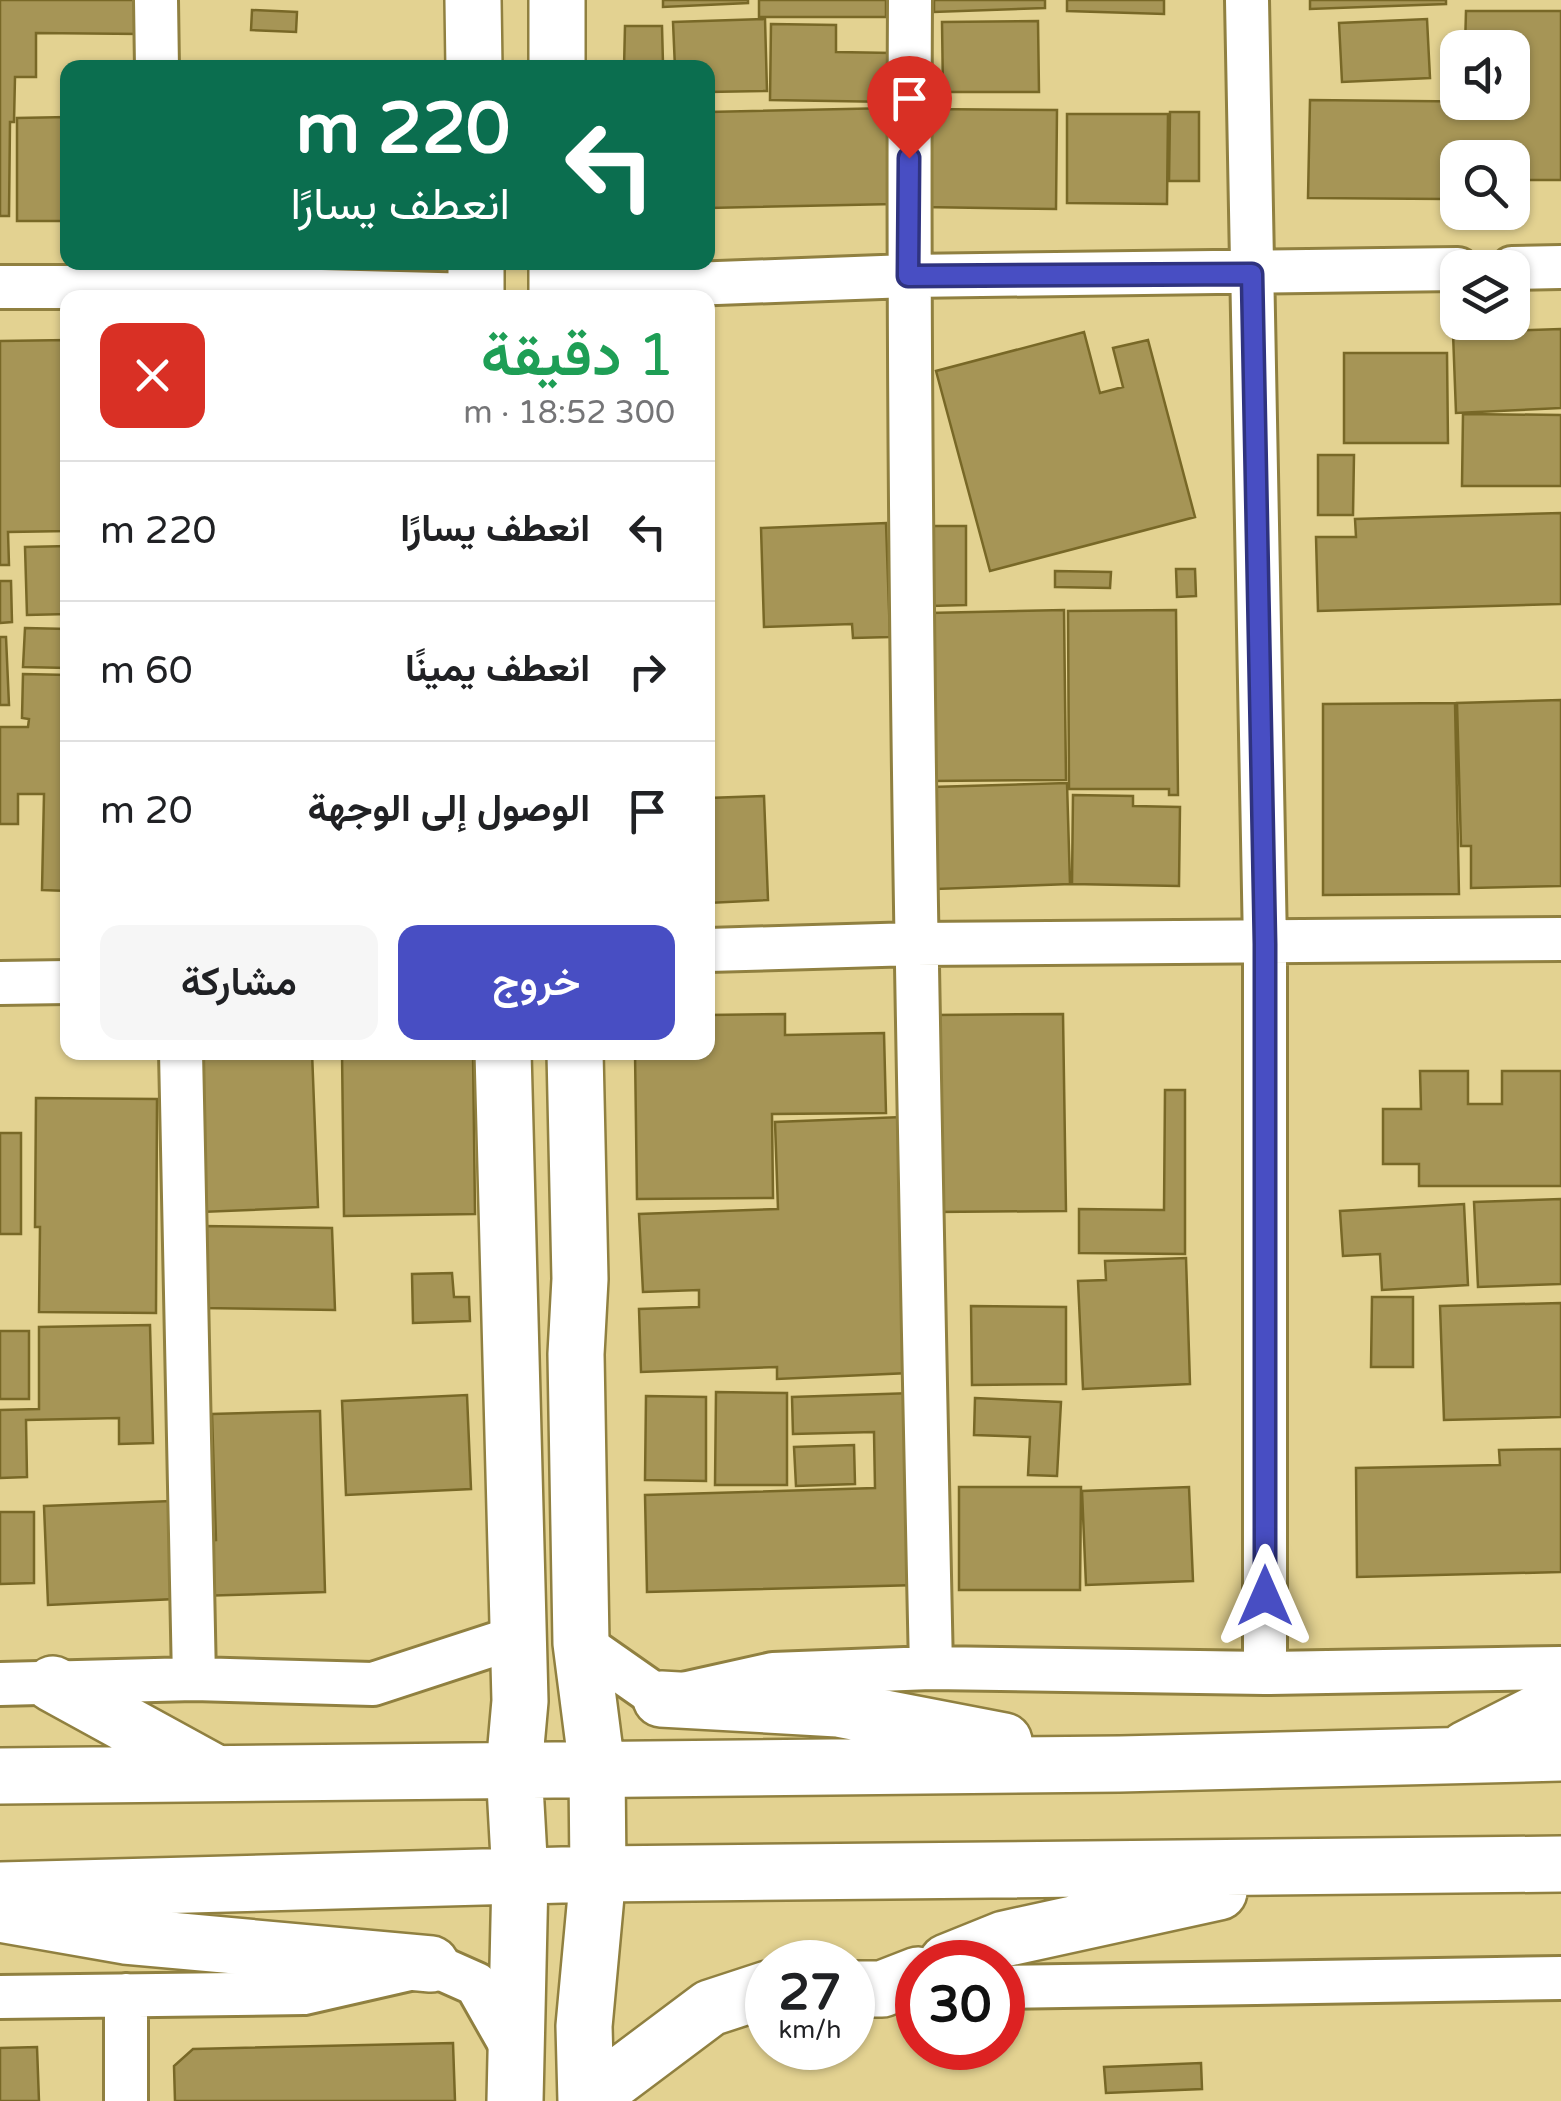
<!DOCTYPE html>
<html lang="ar">
<head>
<meta charset="utf-8">
<style>
  :root { --surface:#fff; --page:#f6f6f6; --text:#202124; --muted:#757577; --line:#e0e0e0; --accent:#484ec3 }
  body { margin:0; font-family:"Varela Round",Vazirmatn,sans-serif; background:var(--page); color:var(--text); direction:rtl; height:100vh; display:flex; flex-direction:column; font-size:38px; white-space:nowrap }
  * { box-sizing:border-box; margin:0 }
  p { font-size:32px; color:var(--muted) }
  .icon { flex:none; width:55px; height:55px; fill:none; stroke:currentColor; stroke-width:2; stroke-linecap:round; stroke-linejoin:round }
  .map { position:relative; flex:1; overflow:hidden; direction:ltr }
  .details { position:absolute; left:60px; top:290px; width:655px; height:770px; display:flex; flex-direction:column; background:var(--surface); border-radius:20px; box-shadow:0 2px 8px #0004; direction:rtl }
  .details>* { flex:none }
  .hud { position:absolute; left:60px; top:60px; width:655px; height:210px; border-radius:20px; box-shadow:0 2px 8px #0004; direction:rtl; background:#0b6e4f; color:#fff; overflow:hidden }
  .fabs { position:absolute; left:1440px; top:30px; display:grid; gap:20px }
  .fabs a { display:grid; place-items:center; width:90px; height:90px; border-radius:20px; background:var(--surface); box-shadow:0 2px 8px #0004; font-size:50px }
  .speed { position:absolute; left:745px; top:1940px; display:flex; gap:20px; font-size:50px; font-weight:700; text-align:center }
  .speed>* { display:grid; place-content:center; width:130px; height:130px; border-radius:50%; background:var(--surface); box-shadow:0 2px 8px #0004; line-height:1 }
  .speed small { font-size:25px; font-weight:400 }
  .speed .limit { border:15px solid #d22; background:#fff; color:#111 }
  .pin { position:absolute; display:grid; place-items:center; width:85px; height:85px; color:#fff; margin:-102px -42px; border-radius:50% 50% 50% 0; rotate:-45deg; box-shadow:0 0 10px #0007 }
  .pin .icon { rotate:45deg }
  .me { position:absolute; width:110px; margin:-55px; rotate:0deg; stroke-linejoin:round; filter:drop-shadow(0 0 8px #0008) }
  .turn { display:flex; align-items:center; gap:35px; height:210px; padding:0 40px; font-size:45px }
  .turn .icon { width:130px; height:130px; stroke-width:2.5 }
  .turn b { display:block; font-size:70px; line-height:85px }
  .round { display:grid; place-items:center; flex:none; width:105px; height:105px; border-radius:20px; background:var(--page) }
  .summary { display:flex; align-items:center; justify-content:space-between; height:170px; padding:0 40px }
  h1 { font-size:60px; font-weight:600; line-height:75px; color:#1e9e55 }
  .cta { display:flex; gap:20px; margin-top:auto; padding:20px 40px }
  .cta a { flex:1; height:115px; border-radius:20px; background:var(--accent); color:#fff; font-size:40px; font-weight:600; line-height:115px; text-align:center }
  .cta a+a { background:var(--page); color:var(--text) }
  ul { padding:0; list-style:none }
  li { display:flex; align-items:center; gap:30px; height:140px; padding:0 40px; border-top:2px solid var(--line) }
  li div { flex:1 }
  li b { display:block; font-size:38px }
  li em { font-style:normal }
  .map>svg:first-child { display:block }
</style>
</head>
<body>
<div class="map">
<svg width="1561" height="2101" viewBox="0 0 1561 2101">
  <rect width="100%" height="100%" fill="#e3d291"/>
  <path fill="#a69556" stroke="#786827" stroke-width="2.5" d="M0,0h141v34l-105,-1v44h-21l-1,45h-4l-1,94h-9z
    M663,0h85v3l-85,4z
    M759,0h127v17h-127z
    M934,0h111v8l-111,4z
    M1067,0h97v14l-97,-3z
    M1310,0h136v4l-136,5z
    M252,10l45,2 -1,20 -45,-2z
    M1466,11h95v169h-49v-22h-54v21h-12l-1,20 -137,-1 2,-98 202,2v-54h-47z
    M765,19l2,72 -59,1v-24h-33l-2,-46z
    M1427,19l3,59 -88,4 -3,-59z
    M1038,21l1,71h-96l-1,-70z
    M771,24l65,1v27l57,1 -1,49 -122,-2z
    M625,26h37l1,38 11,1 -1,3h-49z
    M893,108l1,96 -186,4v-96z
    M923,109l134,1 -1,99 -134,-2z
    M1170,112h29v69h-30z
    M1067,114h101l-1,90 -100,-1z
    M68,117v104h-51v-103z
    M1561,329v79l-105,5 -3,-80z
    M1084,332l16,61 23,-6 -10,-39 35,-8 47,177 -205,54 -54,-200z
    M68,340v191l-60,1 1,33h-9v-224z
    M1344,353h103l1,90h-104z
    M1463,414l98,1v71h-99z
    M1318,455h36l-1,60h-35z
    M1561,513v91l-243,7 -2,-74h40l-1,-18z
    M886,523l4,114 -37,1 -1,-14 -88,3 -3,-99z
    M930,526h36v79l-36,1z
    M68,546v68l-41,1 -2,-68z
    M1176,569h19l1,27 -19,1z
    M1055,571l56,1 -1,16 -55,-1z
    M0,581h11l1,41 -12,1z
    M1064,610l2,170 -135,1 -2,-168z
    M1176,610l2,185h-9v-6h-100l-1,-178z
    M25,628l43,1v39l-45,-1z
    M0,637h6l3,68h-9z
    M23,674l45,1v216l-26,-1 2,-96h-26v30h-18v-97h28l1,-8 -7,-1z
    M1561,700v186l-90,2v-42h-10l-4,-143z
    M1455,703l4,191 -136,1v-191z
    M1067,783l3,101 -134,5 -4,-102z
    M1073,795l60,1v10l47,1 -1,79 -107,-2z
    M764,796l4,104 -60,3v-105z
    M785,1014v21l99,-2 2,80 -114,1 1,84 -136,1 -2,-147h73v-37z
    M1063,1014l3,197 -130,1 -2,-197z
    M195,1052h117l6,155 -117,5z
    M342,1052h131l2,162 -131,2z
    M1420,1071h48v33h34v-33h59v115h-142v-22h-36v-55h38z
    M1165,1090h20v164l-106,-1v-44l85,1z
    M36,1098l121,1 -1,214 -117,-1 1,-85h-5z
    M902,1117l7,256 -132,6v-12l-136,5 -2,-63 60,-2v-17l-56,2 -4,-78 139,-5 -3,-87z
    M0,1133h21v101h-21z
    M1561,1199v85l-83,3 -4,-85z
    M1464,1204l4,81 -86,5 -2,-36 -37,2 -3,-45z
    M202,1226l130,2 3,82 -134,-2z
    M1186,1258l4,126 -107,5 -5,-108 28,-1 -1,-19z
    M452,1273l2,24h15l1,24 -57,2 -1,-49z
    M1372,1297h41v70h-42z
    M1561,1303v114l-117,3 -4,-114z
    M971,1306l95,1v77l-94,1z
    M150,1325l3,118 -34,1v-26l-93,2 1,57 -27,1v-68l39,-1v-82z
    M0,1331h29v68h-29z
    M716,1392l71,1v92h-72z
    M913,1393l5,192 -271,7 -2,-97 230,-7 -1,-56 -81,2 -1,-37z
    M467,1395l4,94 -125,6 -4,-94z
    M646,1396l60,1v84l-61,-1z
    M975,1398l86,4 -4,74 -29,-1 2,-38 -56,-2z
    M320,1411l5,181 -127,4 -2,-55 20,-1 -4,-126z
    M854,1445l1,39 -59,2 -2,-39z
    M1561,1449v123l-204,5 -1,-109 144,-3 -1,-15z
    M959,1487h122l-1,103h-121z
    M1189,1487l4,94 -107,4 -4,-94z
    M171,1501l4,98 -127,6 -4,-99z
    M0,1512h34v71l-34,1z
    M453,2043l2,58h-280l-1,-35 19,-17z
    M37,2047l2,54h-39v-53z
    M1201,2063l1,26 -96,4 -2,-26z"/>
  <g fill="none" stroke-linecap="round" stroke-linejoin="round">
    <defs>
      <path id="minor" d="M156,0l1,68
        M910,0c-3,556 9,1112 21,1668
        M1247,0l18,944v729
        M1512,268l49,-1
        M0,287h161l315,8
        M557,289l351,-13 550,-7
        M708,950l207,-6 646,-5
        M0,983l68,-1
        M181,1052l13,627
        M581,1643l80,56 112,-25 158,-6 334,5 296,-5
        M0,1684l194,-5 179,5 144,-47
        M1002,1987l559,-9
        M126,1995v106
        M0,1997l304,-4 127,-29 45,20 38,67"/>
      <path id="tertiary" d="M473,0l1,68
        M557,68v-68
        M476,262v36
        M557,262v36
        M503,1052l17,649 -6,67 6,108 -5,225
        M575,1052l5,227 -4,75 5,289 16,125 1,106 -14,152 2,75
        M53,1684l157,86
        M661,1699l177,10 166,32
        M1466,1749l95,-48
        M0,1776l1120,-12 441,-11
        M0,1890l598,-16 963,-10
        M0,1914l125,22 306,28
        M947,1962l57,-23 215,-47
        M852,1989h30l36,-14
        M586,2101l124,-93 58,-19"/>
    </defs>
    <use href="#minor" stroke="#908040" stroke-width="48"/>
    <use href="#tertiary" stroke="#908040" stroke-width="60"/>
    <use href="#minor" stroke="#fff" stroke-width="42"/>
    <use href="#tertiary" stroke="#fff" stroke-width="55"/>
  </g>
  <g fill="none" stroke-linecap="round" stroke-linejoin="round">
    <defs>
      <path id="route" d="M909,158l-1,118 344,-2 13,670v652"/>
    </defs>
    <use href="#route" stroke="#2f337f" stroke-width="25"/>
    <use href="#route" stroke="#484ec3" stroke-width="18"/>
  </g>
</svg>
<div class="fabs">
<a><svg class="icon" aria-label="sound" viewBox="0 0 24 24"><path d="M4 9h4l5-4v14l-5-4H4zM17 9q2 3 0 6"/></svg></a>
<a><svg class="icon" aria-label="search" viewBox="0 0 24 24"><circle cx="10" cy="10" r="6"/><path d="M15 15l6 6"/></svg></a>
<a><svg class="icon" aria-label="layers" viewBox="0 0 24 24"><path d="M12 4l9 5-9 5-9-5zM3 14l9 5 9-5"/></svg></a>
</div>
<div class="speed"><div>27<small>km/h</small></div><div class="limit">30</div></div>
<div class="pin" style="left:909px;top:158px;background:#d93025"><svg class="icon" aria-label="arrive" viewBox="0 0 24 24"><path d="M6 21V4h12l-3 4 3 4H6"/></svg></div>
<svg class="me" style="left:1265px;top:1596px" viewBox="-20 -20 40 40"><path d="M0-17L14 15 0 8-14 15z" fill="#484ec3" stroke="#fff" stroke-width="4"/></svg>
<div class="hud">
<div class="turn"><svg class="icon" aria-label="left" viewBox="0 0 24 24"><path d="M17 20v-9H6M10 6l-5 5 5 5"/></svg><div><b>220 m</b>انعطف يسارًا</div></div>
</div>
<section class="details">
<div class="summary"><div><h1>1 دقيقة</h1><p>300 m · 18:52</p></div><a class="round" style="background:#d93025;color:#fff"><svg class="icon" aria-label="close" viewBox="0 0 24 24"><path d="M6 6l12 12M18 6L6 18"/></svg></a></div>
<ul>
<li><svg class="icon" aria-label="left" viewBox="0 0 24 24"><path d="M17 20v-9H6M10 6l-5 5 5 5"/></svg><div><b>انعطف يسارًا</b></div><em>220 m</em></li>
<li><svg class="icon" aria-label="right" viewBox="0 0 24 24"><path d="M7 20v-9h11M14 6l5 5-5 5"/></svg><div><b>انعطف يمينًا</b></div><em>60 m</em></li>
<li><svg class="icon" aria-label="arrive" viewBox="0 0 24 24"><path d="M6 21V4h12l-3 4 3 4H6"/></svg><div><b>الوصول إلى الوجهة</b></div><em>20 m</em></li>
</ul>
<div class="cta"><a>خروج</a><a>مشاركة</a></div>
</section>
</div>
</body>
</html>
